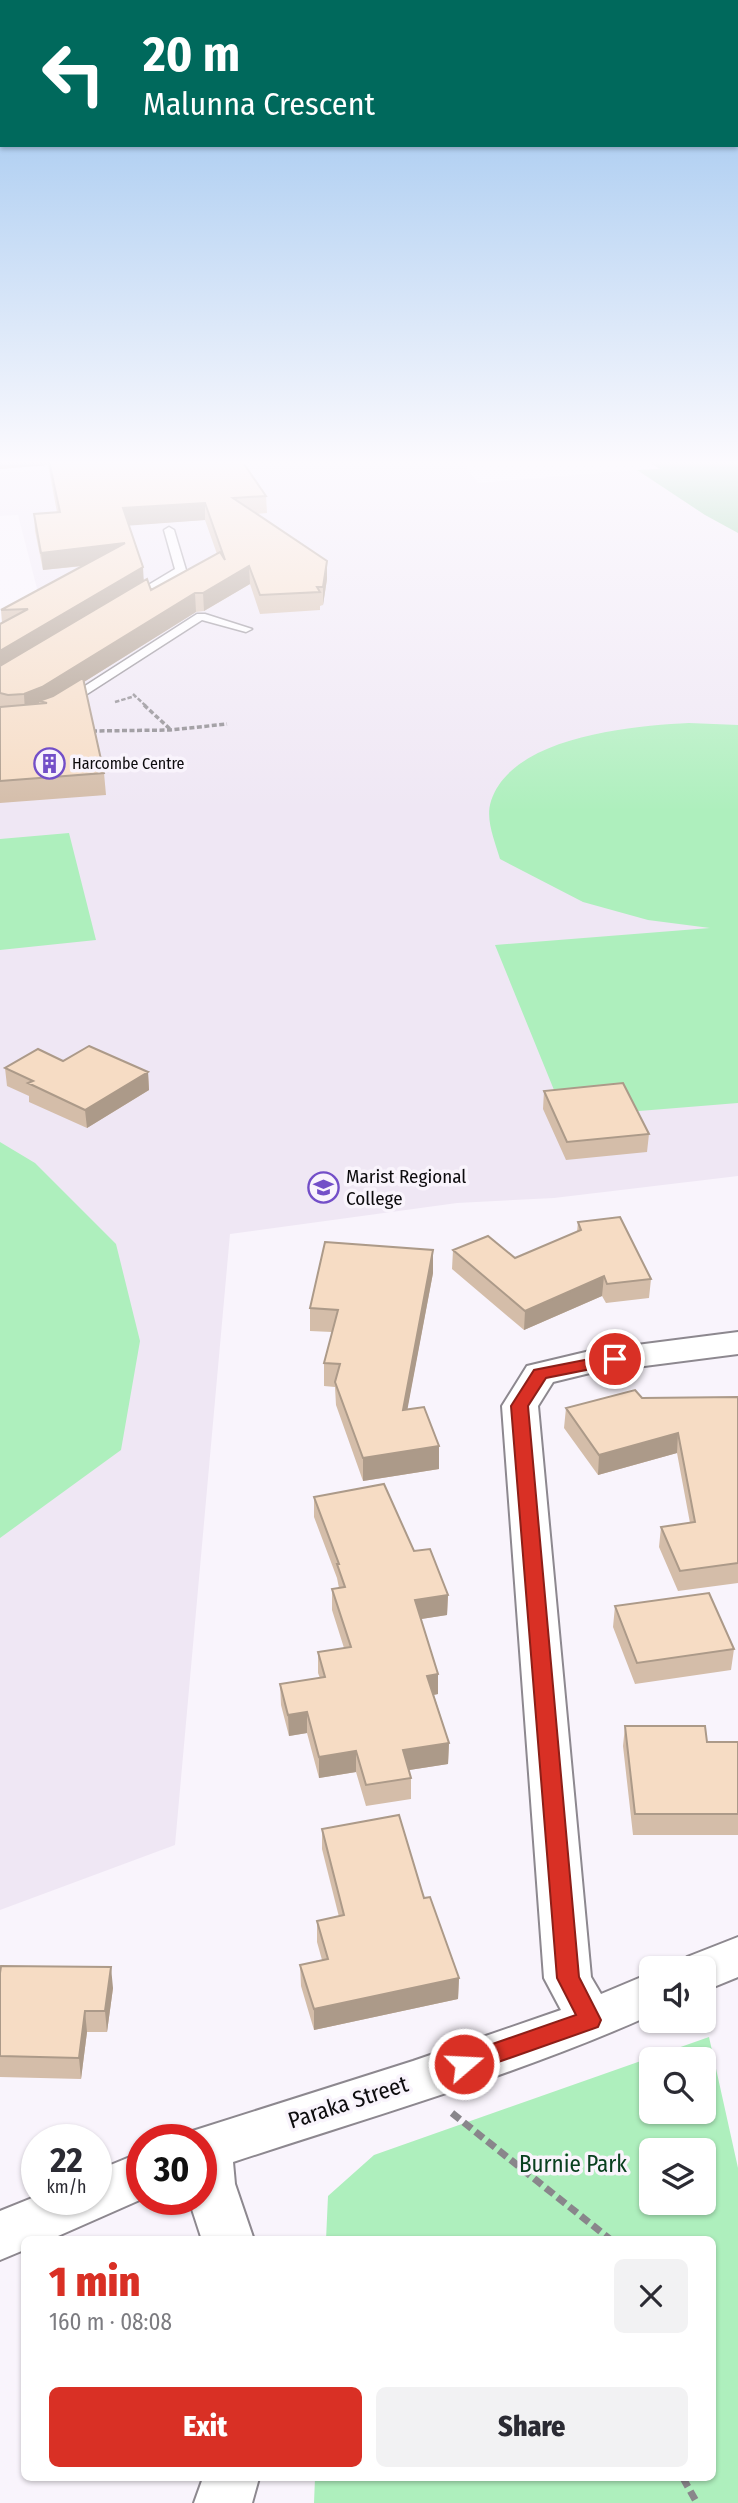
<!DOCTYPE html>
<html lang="en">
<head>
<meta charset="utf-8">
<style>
  :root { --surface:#fff; --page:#f2f2f3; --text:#2b2b33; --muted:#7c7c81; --accent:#d93025 }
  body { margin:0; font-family:"Fira Sans Condensed",sans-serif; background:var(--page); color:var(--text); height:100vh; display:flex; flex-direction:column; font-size:26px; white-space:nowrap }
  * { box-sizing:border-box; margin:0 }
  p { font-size:23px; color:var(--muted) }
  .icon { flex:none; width:38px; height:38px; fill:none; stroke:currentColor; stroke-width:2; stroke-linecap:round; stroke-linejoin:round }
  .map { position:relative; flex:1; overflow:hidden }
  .sheet { position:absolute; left:21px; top:2236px; width:695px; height:245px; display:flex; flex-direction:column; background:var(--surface); border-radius:10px; box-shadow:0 2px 5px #0004 }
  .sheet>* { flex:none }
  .hud { position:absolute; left:0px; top:0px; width:738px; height:147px; box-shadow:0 2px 5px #0004; background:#00695c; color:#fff; overflow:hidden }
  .tools { position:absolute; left:639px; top:1956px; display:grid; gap:14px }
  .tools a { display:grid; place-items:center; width:77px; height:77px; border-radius:10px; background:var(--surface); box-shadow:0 2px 5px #0004; font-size:35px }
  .speed { position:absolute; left:21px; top:2124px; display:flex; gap:14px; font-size:35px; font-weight:700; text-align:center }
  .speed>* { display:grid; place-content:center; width:91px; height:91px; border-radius:50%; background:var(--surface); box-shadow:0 2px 5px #0004; line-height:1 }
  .speed small { font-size:18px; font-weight:400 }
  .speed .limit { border:10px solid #d22; background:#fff; color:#111 }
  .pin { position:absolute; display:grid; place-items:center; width:60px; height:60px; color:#fff; margin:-30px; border:4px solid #fff; border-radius:50%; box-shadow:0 2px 7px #0007 }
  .me { position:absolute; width:77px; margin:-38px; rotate:71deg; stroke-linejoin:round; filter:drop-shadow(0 0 5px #0008) }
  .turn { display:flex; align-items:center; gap:24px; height:147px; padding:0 28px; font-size:32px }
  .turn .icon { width:91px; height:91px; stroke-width:2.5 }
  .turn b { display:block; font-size:49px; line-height:60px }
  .round { display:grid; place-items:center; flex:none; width:74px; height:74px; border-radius:10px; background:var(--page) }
  .head { display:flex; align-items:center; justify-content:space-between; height:119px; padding:0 28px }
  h1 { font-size:42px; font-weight:800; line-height:52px; color:var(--accent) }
  .action { display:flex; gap:14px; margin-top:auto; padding:14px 28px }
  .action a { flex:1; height:80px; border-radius:10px; background:var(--accent); color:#fff; font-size:28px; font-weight:800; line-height:80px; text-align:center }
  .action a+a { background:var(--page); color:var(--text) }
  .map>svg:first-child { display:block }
</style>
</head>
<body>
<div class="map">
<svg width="738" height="2503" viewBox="0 0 738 2503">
  <rect width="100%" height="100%" fill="#f9f4fc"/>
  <path fill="#efe7f4" d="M180,461h282l16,22 159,-13 68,45 33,18v643l-184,22 -97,5 -227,31 -55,611 -175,65v-1284l41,-22 -23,-89 -18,1v-43z"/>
  <path fill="#aeefbd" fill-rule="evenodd" d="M689,723l49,2v378l-173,14 -70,-172 215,-17 -62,-8 -65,-18 -83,-43c-5,-18 -15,-39 -9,-58 21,-65 141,-75 198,-78z
    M69,833l27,107 -96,10v-111z
    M0,1142l35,21 81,81 24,97 -19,109 -121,88z
    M709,2037l29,131v335h-424l1,-25h397v-238h-386l2,-44 46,-41zM651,2060h53v52h-53zM651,2151h53v52h-53z"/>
  <path fill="#81ca93" d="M646,461h92v72l-33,-18 -68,-45 23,-1z"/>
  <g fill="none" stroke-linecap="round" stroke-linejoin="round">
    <defs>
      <path id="lane" d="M169,527l5,3 12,40 -53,33h-8v-4l50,-30 -11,-39z
        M197,614h8l47,15 -6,3 -44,-12 -132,85 -10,-3z"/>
      <path id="street" d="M738,1332v22l-148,19 -37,9 -15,24 53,571 10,17 50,-21v42c-134,60 -278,101 -418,147l2,22 19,56h-52l-13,-40h12v-60h-21l3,-6 230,-73 148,-51 -17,-32 -42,-572 25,-40 63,-15z
        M738,1937v40l-34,14v-22h-22l5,-12z
        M142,2152v47l-93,41h-25v10l-24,10v-49l37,-15v4h59v-29z
        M203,2478h56l-7,25h-58z"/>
    </defs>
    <use href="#lane" stroke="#8d888f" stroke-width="3"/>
    <use href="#street" stroke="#8d888f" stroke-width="4"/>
    <path stroke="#89868b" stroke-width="2.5" stroke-dasharray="4.5 2" stroke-linecap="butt" d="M133,694l13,12
      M115,702l20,-6"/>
    <path stroke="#89868b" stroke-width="3.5" stroke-dasharray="5 2.5" stroke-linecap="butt" d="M144,705l26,24
      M92,731l78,-1 57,-6"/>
    <path stroke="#89868b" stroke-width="7" stroke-dasharray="10 5" stroke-linecap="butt" d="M452,2113l159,127
      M683,2478l14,25"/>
    <use href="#lane" fill="#fff" fill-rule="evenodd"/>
    <use href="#street" fill="#fff" fill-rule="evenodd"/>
  </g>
  <path fill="#d4bda9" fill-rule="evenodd" d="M0,461h242l24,35 1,17 -11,1 71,47v18l-4,26 -3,1v4l-60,4 -10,-30 -46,27 -8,1 -112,70 20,91 2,22 -106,8v-179l2,-1 -1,-13 83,-44 -41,4 -8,-39 -1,-17 23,-2 -9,-47 -48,4zM205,520l12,34 -66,36 -7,-9 -16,-56z
    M63,1061l85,11 1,18 -62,38 -58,-26v-6l-22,-10 -2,-18z
    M544,1091l105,43 -2,18 -81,8 -23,-51z
    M578,1222l73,57 -2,19 -43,5 -4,-7 -78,34 -72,-61 1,-19 62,8 62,-26z
    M433,1250v23l-26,136 32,60 -76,12 -27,-76 -1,-18 -11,-1v-23l8,-31 -22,-1v-23z
    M738,1397v186l-60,8 -19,-44 2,-20 29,-4 -13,-70 -79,22 -34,-47 2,-20 76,-10z
    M314,1497l100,54 34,44 -1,20 -26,4 17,55v20l-4,1 15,48 -1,21 -39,6 2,8v21l-45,7 -10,-34 -37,6 -12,-45 -18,3 -8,-31 -1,-21 40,-6 -2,-5v-21l26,-4 -12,-38v-21l7,-1 -2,-10 -23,-61z
    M615,1606l119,43 -3,21 -96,14 -22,-57z
    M625,1726l82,16h31v93h-105l-10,-89z
    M322,1829l102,69 35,80 -1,21 -144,31 -13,-44 -1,-21 22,-5 -5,-18v-21l22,-4 -17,-68z
    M0,1973l113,15 -6,44h-20l-6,47 -81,-2z"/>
  <path fill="#ac9a89" d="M0,461h47l1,4 -48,4z
    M205,503v17l-81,6 -1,-18z
    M125,543l2,18 -84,9 -2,-17z
    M327,561v18l-4,26v-18z
    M249,566l1,18 -46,27 -1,-18z
    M143,567l1,18 -144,86v-20z
    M195,593l1,19 -149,93v-2l-8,-2v7l-14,5 -1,-19z
    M148,1072l1,18 -62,38 -2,-18z
    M433,1250v23l-30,160v-23z
    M604,1276l-2,20 -78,34 1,-19z
    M678,1433l-1,20 -79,22 1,-20z
    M439,1446v23l-76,12v-23z
    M448,1595l-1,20 -32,5v-20z
    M438,1674v20l-11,2v-20z
    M307,1712v21l-18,3 -1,-21z
    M449,1743l-1,21 -45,7v-21z
    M356,1751v21l-37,6v-21z
    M111,1967l2,21 -6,44 -2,-21z
    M459,1978l-1,21 -144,31v-21z
    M85,2011l2,21 -6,47 -2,-21z"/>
  <path fill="#f6dcc4" stroke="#ac9a89" stroke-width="2" d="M49,461h193l24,35 -33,2 94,63 -4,26h-6l3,5 -60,3 -11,-29 -46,27h-8l-153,94 -18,7 -16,1 -8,-2v-27l147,-87 4,11 69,-38 5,8 -20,-57 -82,5 20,59 -143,84v-27l28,-15 -27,1 124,-67 -84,10 -7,-39 26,-2z
    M83,678l21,95 -104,8v-74l47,-4 -8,-2 14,-5z
    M89,1046l59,26 -63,38 -57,-27 5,-2 -28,-13 33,-19 25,12z
    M623,1083l26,51 -82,8 -23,-51z
    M620,1217l31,62 -44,5 -3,-8 -79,35 -72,-61 35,-14 27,22 66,-28 -3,-8z
    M325,1242l108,8 -30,160 21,-3 15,39 -76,12 -28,-76 5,-18 -16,-1 14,-53 -28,-2z
    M635,1390l7,8 96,-1v166l-58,8 -19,-44 34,-5 -17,-89 -79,22 -33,-47z
    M384,1484l30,67 16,-2 18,46 -33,5 23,74 -11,2 22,67 -46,7 8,28 -45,7 -10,-34 -37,6 -12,-45 -19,3 -8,-31 45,-7 -7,-25 33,-5 -19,-58 13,-2 -8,-23h2l-25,-67z
    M709,1593l25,56 -97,14 -22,-57z
    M625,1726h80l2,16h31v72h-103z
    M399,1815l25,83 6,-1 29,81 -145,31 -14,-44 28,-6 -11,-38 27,-6 -22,-86z
    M1,1966l110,1 -6,44h-20l-6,47 -79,-2v-83z"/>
  <linearGradient id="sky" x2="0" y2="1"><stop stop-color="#91beed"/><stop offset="0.57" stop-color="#fcfafe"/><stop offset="1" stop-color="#fcfafe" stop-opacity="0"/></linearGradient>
  <rect width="738" height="811" fill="url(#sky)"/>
  <path fill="#d93025" stroke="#8d1f18" stroke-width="2" d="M615,1354l6,1 2,4 -2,4 -75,15 -18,28 51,571 22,43 -3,7 -134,47 -9,-3 -3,-7 3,-7 121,-42 -19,-37 -46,-572 23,-36z"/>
  <defs>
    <symbol id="building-ring" viewBox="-11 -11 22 22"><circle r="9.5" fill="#f9f4fc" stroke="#734fc8" stroke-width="1.5"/><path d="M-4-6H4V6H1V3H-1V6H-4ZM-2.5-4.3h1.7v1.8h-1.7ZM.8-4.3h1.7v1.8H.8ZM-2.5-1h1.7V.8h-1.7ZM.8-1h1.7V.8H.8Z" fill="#734fc8"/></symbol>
    <symbol id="school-ring" viewBox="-11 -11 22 22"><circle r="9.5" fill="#f9f4fc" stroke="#734fc8" stroke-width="1.5"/><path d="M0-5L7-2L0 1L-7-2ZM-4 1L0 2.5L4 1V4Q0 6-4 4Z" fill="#734fc8"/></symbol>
  </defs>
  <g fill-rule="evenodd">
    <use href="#building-ring" x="32" y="746" width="35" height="35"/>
    <use href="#school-ring" x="306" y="1170" width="35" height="35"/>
  </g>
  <g text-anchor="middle" stroke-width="7" stroke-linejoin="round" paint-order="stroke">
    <g font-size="16" fill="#0d0c0e" stroke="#f9f4fc" text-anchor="start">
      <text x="72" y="769">Harcombe Centre</text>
    </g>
    <g font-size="19" fill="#0d0c0e" stroke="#f9f4fc" text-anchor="start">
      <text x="346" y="1183">Marist Regional<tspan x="346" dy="22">College</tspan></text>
    </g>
    <g font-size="23" fill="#0d0c0e" stroke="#f9f4fc">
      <text transform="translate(348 2102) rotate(-18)" y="8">Paraka Street</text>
    </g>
    <g font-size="23" fill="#08401e" stroke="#f9f4fc">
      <text x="573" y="2172">Burnie Park</text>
    </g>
  </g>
</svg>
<div class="tools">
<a><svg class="icon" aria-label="sound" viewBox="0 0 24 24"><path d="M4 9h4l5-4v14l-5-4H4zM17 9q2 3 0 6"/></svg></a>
<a><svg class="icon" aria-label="search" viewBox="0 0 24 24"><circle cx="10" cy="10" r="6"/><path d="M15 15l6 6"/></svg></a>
<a><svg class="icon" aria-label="layers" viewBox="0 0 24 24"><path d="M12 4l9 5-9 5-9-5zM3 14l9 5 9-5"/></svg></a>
</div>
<div class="speed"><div>22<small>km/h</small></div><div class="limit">30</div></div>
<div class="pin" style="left:615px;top:1359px;background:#d93025"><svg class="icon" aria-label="arrive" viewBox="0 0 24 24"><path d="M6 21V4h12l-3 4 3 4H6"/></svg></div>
<svg class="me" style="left:464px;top:2064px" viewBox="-20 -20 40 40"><circle r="17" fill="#d93025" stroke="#fff" stroke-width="3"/><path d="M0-11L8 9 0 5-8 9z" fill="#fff"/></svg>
<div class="hud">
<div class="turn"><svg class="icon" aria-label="left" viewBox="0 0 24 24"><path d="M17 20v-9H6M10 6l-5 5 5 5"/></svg><div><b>20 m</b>Malunna Crescent</div></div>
</div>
<section class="sheet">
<div class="head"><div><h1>1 min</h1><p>160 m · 08:08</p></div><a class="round"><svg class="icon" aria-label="close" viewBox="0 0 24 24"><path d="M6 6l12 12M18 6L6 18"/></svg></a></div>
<div class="action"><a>Exit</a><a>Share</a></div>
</section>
</div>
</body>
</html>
